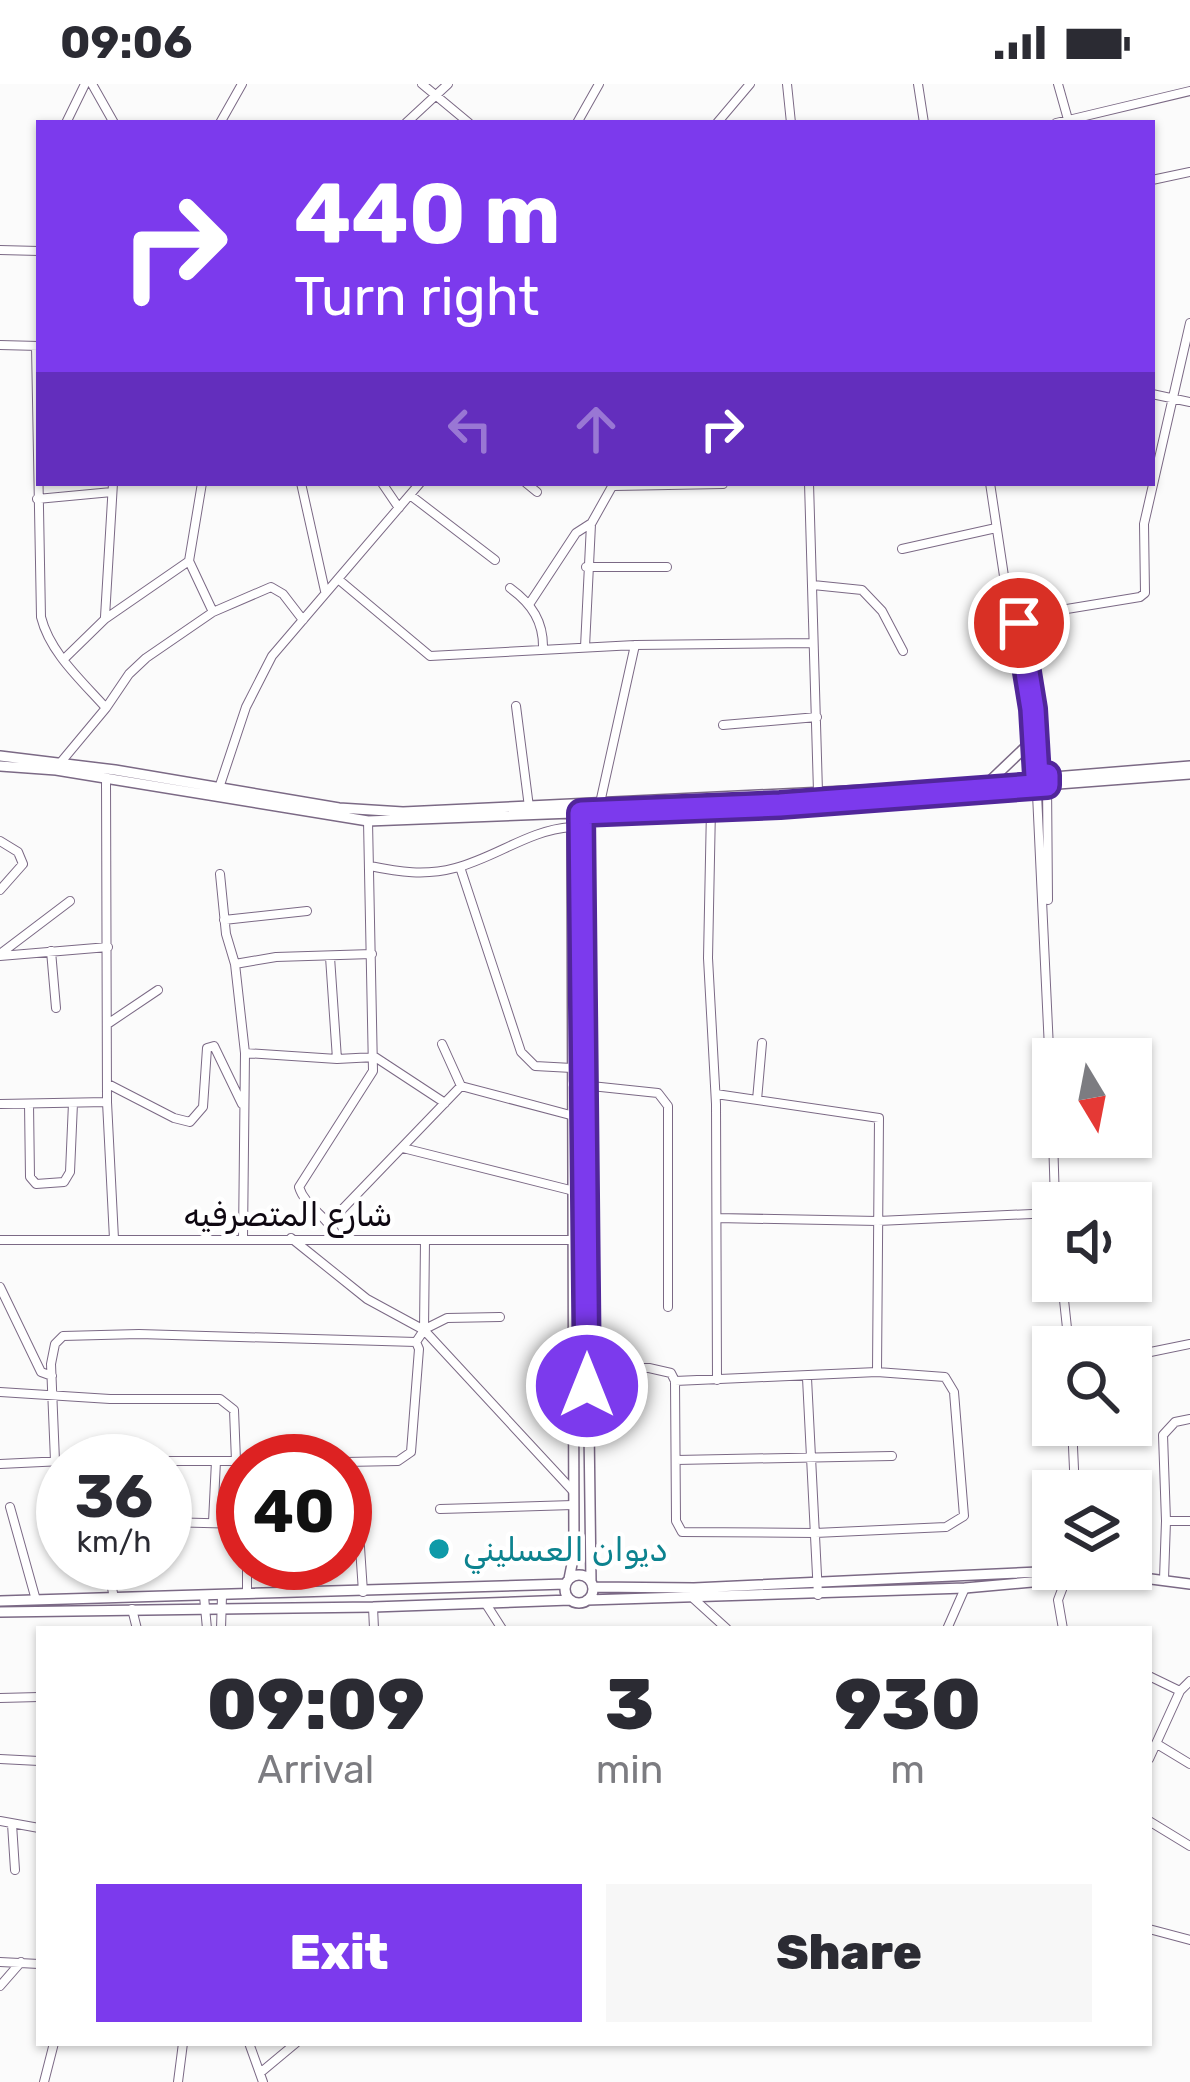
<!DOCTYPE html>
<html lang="en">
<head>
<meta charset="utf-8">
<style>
  :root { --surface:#fff; --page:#f7f7f7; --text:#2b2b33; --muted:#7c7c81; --accent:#7c3aed }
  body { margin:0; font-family:Rubik,Vazirmatn,sans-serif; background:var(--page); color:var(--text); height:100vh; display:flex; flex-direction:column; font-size:45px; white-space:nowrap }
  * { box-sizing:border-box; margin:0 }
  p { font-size:39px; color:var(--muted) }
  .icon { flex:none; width:66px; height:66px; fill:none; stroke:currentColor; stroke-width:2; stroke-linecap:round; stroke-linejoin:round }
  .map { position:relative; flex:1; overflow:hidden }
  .drawer { position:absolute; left:36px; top:1542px; width:1116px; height:420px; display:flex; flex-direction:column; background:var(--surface); border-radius:0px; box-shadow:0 3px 9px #0004 }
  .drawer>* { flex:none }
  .hud { position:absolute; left:36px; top:36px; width:1119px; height:366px; border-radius:0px; box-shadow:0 3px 9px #0004; background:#7c3aed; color:#fff; overflow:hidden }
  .needle { width:78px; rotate:170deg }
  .controls { position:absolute; left:1032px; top:954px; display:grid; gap:24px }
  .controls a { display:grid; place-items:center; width:120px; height:120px; border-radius:0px; background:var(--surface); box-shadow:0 3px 9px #0004; font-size:60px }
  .speed { position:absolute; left:36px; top:1350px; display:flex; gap:24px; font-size:60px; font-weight:700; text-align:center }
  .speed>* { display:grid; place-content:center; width:156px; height:156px; border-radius:50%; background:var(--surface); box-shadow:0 3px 9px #0004; line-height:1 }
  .speed small { font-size:30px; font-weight:400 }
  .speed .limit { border:18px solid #d22; background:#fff; color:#111 }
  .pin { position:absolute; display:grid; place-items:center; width:102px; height:102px; color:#fff; margin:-51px; border:6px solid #fff; border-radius:50%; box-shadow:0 3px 12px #0007 }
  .me { position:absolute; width:132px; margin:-66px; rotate:0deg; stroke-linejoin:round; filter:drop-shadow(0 0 9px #0008) }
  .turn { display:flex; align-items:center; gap:42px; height:252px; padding:0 60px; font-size:54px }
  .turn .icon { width:156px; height:156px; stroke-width:2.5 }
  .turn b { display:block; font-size:84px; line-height:102px }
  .lanes { display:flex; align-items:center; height:114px; padding:0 60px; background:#0003; justify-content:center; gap:60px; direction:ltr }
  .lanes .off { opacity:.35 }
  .eta { display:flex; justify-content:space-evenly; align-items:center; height:204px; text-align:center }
  .eta b { font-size:72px; font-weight:800; line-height:84px }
  .cta { display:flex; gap:24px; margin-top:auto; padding:24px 60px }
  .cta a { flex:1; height:138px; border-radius:0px; background:var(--accent); color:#fff; font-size:48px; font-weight:800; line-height:138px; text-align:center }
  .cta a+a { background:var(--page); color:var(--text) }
  .status { display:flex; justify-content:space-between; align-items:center; height:84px; padding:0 60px; background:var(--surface); direction:ltr }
  .status svg { height:33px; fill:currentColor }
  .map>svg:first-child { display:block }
</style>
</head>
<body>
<div class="status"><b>09:06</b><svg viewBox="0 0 49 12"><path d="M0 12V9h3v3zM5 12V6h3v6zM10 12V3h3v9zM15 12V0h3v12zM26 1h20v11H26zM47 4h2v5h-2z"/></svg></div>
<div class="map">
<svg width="1190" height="1998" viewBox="0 0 1190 1998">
  <rect width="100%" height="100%" fill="#fbfbfb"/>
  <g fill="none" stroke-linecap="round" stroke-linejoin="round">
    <defs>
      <path id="minor" d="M92,0l22,39
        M422,0l47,39
        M787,0l4,39
        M918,0l6,39
        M1058,0l11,39
        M66,39l19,-39
        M220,39l22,-39
        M406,39l42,-39
        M577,39l22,-39
        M717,39l33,-39
        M1056,39l134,-32
        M1152,96l38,-8
        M0,166l39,1
        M0,261l39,1
        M36,262l5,271c9,36 41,64 65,91
        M1152,310l38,8
        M202,399l-13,78 24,51
        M301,399l24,108
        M382,399l17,25
        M526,399l11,9
        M809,399l9,309
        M990,399l14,93 1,27 25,114
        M614,402l109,-2
        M410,411l85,65
        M37,415l75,-7
        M902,465l94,-21
        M586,483h81
        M1004,492l15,47 14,86 20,425
        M338,495l92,77 205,-11 178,-2
        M813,501l49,5 20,21 21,40
        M510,504c22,16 34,34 33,62
        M530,519l46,-70 14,-9
        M105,533l8,-134
        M1018,533l122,-20 5,-4 -1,-69 46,-201
        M585,563l6,-123 23,-41
        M64,575l41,-40 84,-58
        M516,622l13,101
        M723,641l94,-8
        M61,678l45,-54 23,-34 17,-16 67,-46 58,-25 12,7 20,26
        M106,694l1,324 7,137
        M1047,699l1,117
        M219,704l27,-81 26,-51 148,-173
        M600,719l35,-158
        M711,724l-3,150 8,146 1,276
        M0,757l18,11 5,12 -23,26
        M370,782c29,6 55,10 85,2 40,-10 74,-38 116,-41
        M460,783l61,185 14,14 37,2
        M220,790l6,60 9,30 41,-7 96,-3
        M224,836l83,-9
        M51,867l5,57
        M0,870l70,-53
        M0,872l108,-9
        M330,873l7,102
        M235,880l10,89 -2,185
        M109,939l49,-33
        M442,960l19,42 113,30
        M245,969l92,6 38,-2 70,46
        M108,1000l66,34 16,4 13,-15 4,-59 7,-2 28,58
        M572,1000l86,9 10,13v201
        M716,1010l163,24 -2,254
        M757,1016l5,-57
        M0,1020l107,-2
        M29,1020l1,73 6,7 28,-2 6,-10 3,-69
        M1053,1053l2,66
        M403,1064l171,43
        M717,1134l161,3 175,-8
        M331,1137l130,-135
        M337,1153c-8,-20 -32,-30 -38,-50l74,-116 -5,-250
        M291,1154l76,61 57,31 149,161
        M0,1156h573
        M1062,1197l7,66
        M0,1203l41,85 11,4
        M425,1245l22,-11 53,-1
        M1131,1272l59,-12
        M588,1284h61l22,5 4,8 1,140 6,11 133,1 131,-6 18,-11 -10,-124 -9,-15 -68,-5 -202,9
        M807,1294l11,217
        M0,1308l110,7h110l14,11 2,51
        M1072,1341l3,66
        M676,1376l216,-4
        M55,1377l-4,-97 4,-20 8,-8 76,-2 277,8
        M78,1377h179
        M345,1378l53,-1 13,-9 8,-103 -3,-7 8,-12 1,-90
        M0,1380l63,-3
        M10,1423l26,93
        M440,1425l133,-4
        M1166,1437l-3,-86 12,-13 15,-3
        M165,1438l78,2
        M213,1438l3,-61
        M345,1442l14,6 4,60
        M107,1479l7,35
        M1164,1495l2,-58h24
        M247,1510v-31
        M204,1512l3,33
        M694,1515l33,30
        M486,1520l16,25
        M373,1523l1,22
        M132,1525l5,20
        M221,1545l1,-33
        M947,1545l18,-41
        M1063,1545l-5,-29 8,-21
        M1149,1592l31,15 10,-10
        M0,1614l39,-1
        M1157,1660l33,20
        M0,1675l39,2
        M1149,1675l31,-68
        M0,1737l39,7
        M1149,1737l41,25
        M12,1740l3,46
        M1149,1845l41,11
        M0,1878l39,2
        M0,1902l21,-24
        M249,1959l14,39
        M260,1989l36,-30
        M44,1998l10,-39
        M178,1998l5,-39"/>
      <path id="tertiary" d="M0,672l115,14 224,38 64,4 527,-25 260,-21
        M0,682l56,4 312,51 412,-16 410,-31
        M991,696l44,-42
        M581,723l10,775
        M565 1505a14 14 0 1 1 28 0a14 14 0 1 1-28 0Z
        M569,1495l5,-25 -2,-743
        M593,1503l101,1 388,-18 108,14
        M587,1516l378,-12 132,-12
        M0,1517l566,-17
        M0,1528l373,-5 197,-7"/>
    </defs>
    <use href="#minor" stroke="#7b6985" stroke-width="10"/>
    <use href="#tertiary" stroke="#7b6985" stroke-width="12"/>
    <use href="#minor" stroke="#fff" stroke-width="8"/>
    <use href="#tertiary" stroke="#fff" stroke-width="9"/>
  </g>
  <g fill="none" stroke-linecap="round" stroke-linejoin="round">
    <defs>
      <path id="route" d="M587,1302l-6,-573 199,-8 267,-20v-10l-10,1 -4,-67 -14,-86"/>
    </defs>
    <use href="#route" stroke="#51269a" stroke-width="30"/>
    <use href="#route" stroke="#7c3aed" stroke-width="21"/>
  </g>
  <circle fill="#0f9aa8" stroke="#fff" stroke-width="4.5" cx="439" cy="1465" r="12"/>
  <g text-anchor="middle" stroke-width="9" stroke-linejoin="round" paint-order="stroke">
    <g font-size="33" fill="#0f0812" stroke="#fff">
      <text x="288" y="1142">شارع المتصرفيه</text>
    </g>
    <g font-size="33" fill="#0d838f" stroke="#fff" text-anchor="start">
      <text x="463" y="1477">ديوان العسليني</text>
    </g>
  </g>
</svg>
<div class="controls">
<a><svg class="needle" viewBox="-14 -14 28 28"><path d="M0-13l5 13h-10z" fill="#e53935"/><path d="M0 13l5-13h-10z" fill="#7c7c81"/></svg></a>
<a><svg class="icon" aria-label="sound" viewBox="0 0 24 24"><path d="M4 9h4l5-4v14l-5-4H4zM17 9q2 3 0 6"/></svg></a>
<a><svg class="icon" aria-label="search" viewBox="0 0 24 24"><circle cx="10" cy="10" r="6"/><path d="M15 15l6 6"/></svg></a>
<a><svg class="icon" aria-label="layers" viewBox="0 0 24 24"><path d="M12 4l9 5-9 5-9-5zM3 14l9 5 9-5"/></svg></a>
</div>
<div class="speed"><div>36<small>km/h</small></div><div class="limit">40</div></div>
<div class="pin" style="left:1019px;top:539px;background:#d93025"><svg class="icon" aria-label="arrive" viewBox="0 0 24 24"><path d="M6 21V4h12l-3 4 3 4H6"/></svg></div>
<svg class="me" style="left:587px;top:1302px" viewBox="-20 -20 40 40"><circle r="17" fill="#7c3aed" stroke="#fff" stroke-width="3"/><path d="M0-11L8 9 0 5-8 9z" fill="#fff"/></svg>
<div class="hud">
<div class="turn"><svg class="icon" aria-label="right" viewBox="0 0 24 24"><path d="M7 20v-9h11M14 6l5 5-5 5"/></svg><div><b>440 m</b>Turn right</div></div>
<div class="lanes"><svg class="icon off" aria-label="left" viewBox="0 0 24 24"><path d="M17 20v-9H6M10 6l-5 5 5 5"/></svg><svg class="icon off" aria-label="ahead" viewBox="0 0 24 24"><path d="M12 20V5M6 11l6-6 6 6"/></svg><svg class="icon" aria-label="right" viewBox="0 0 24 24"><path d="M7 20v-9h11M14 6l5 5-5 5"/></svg></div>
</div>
<section class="drawer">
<div class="eta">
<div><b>09:09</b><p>Arrival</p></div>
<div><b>3</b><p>min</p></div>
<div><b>930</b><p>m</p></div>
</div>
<div class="cta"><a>Exit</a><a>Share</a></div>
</section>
</div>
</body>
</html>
